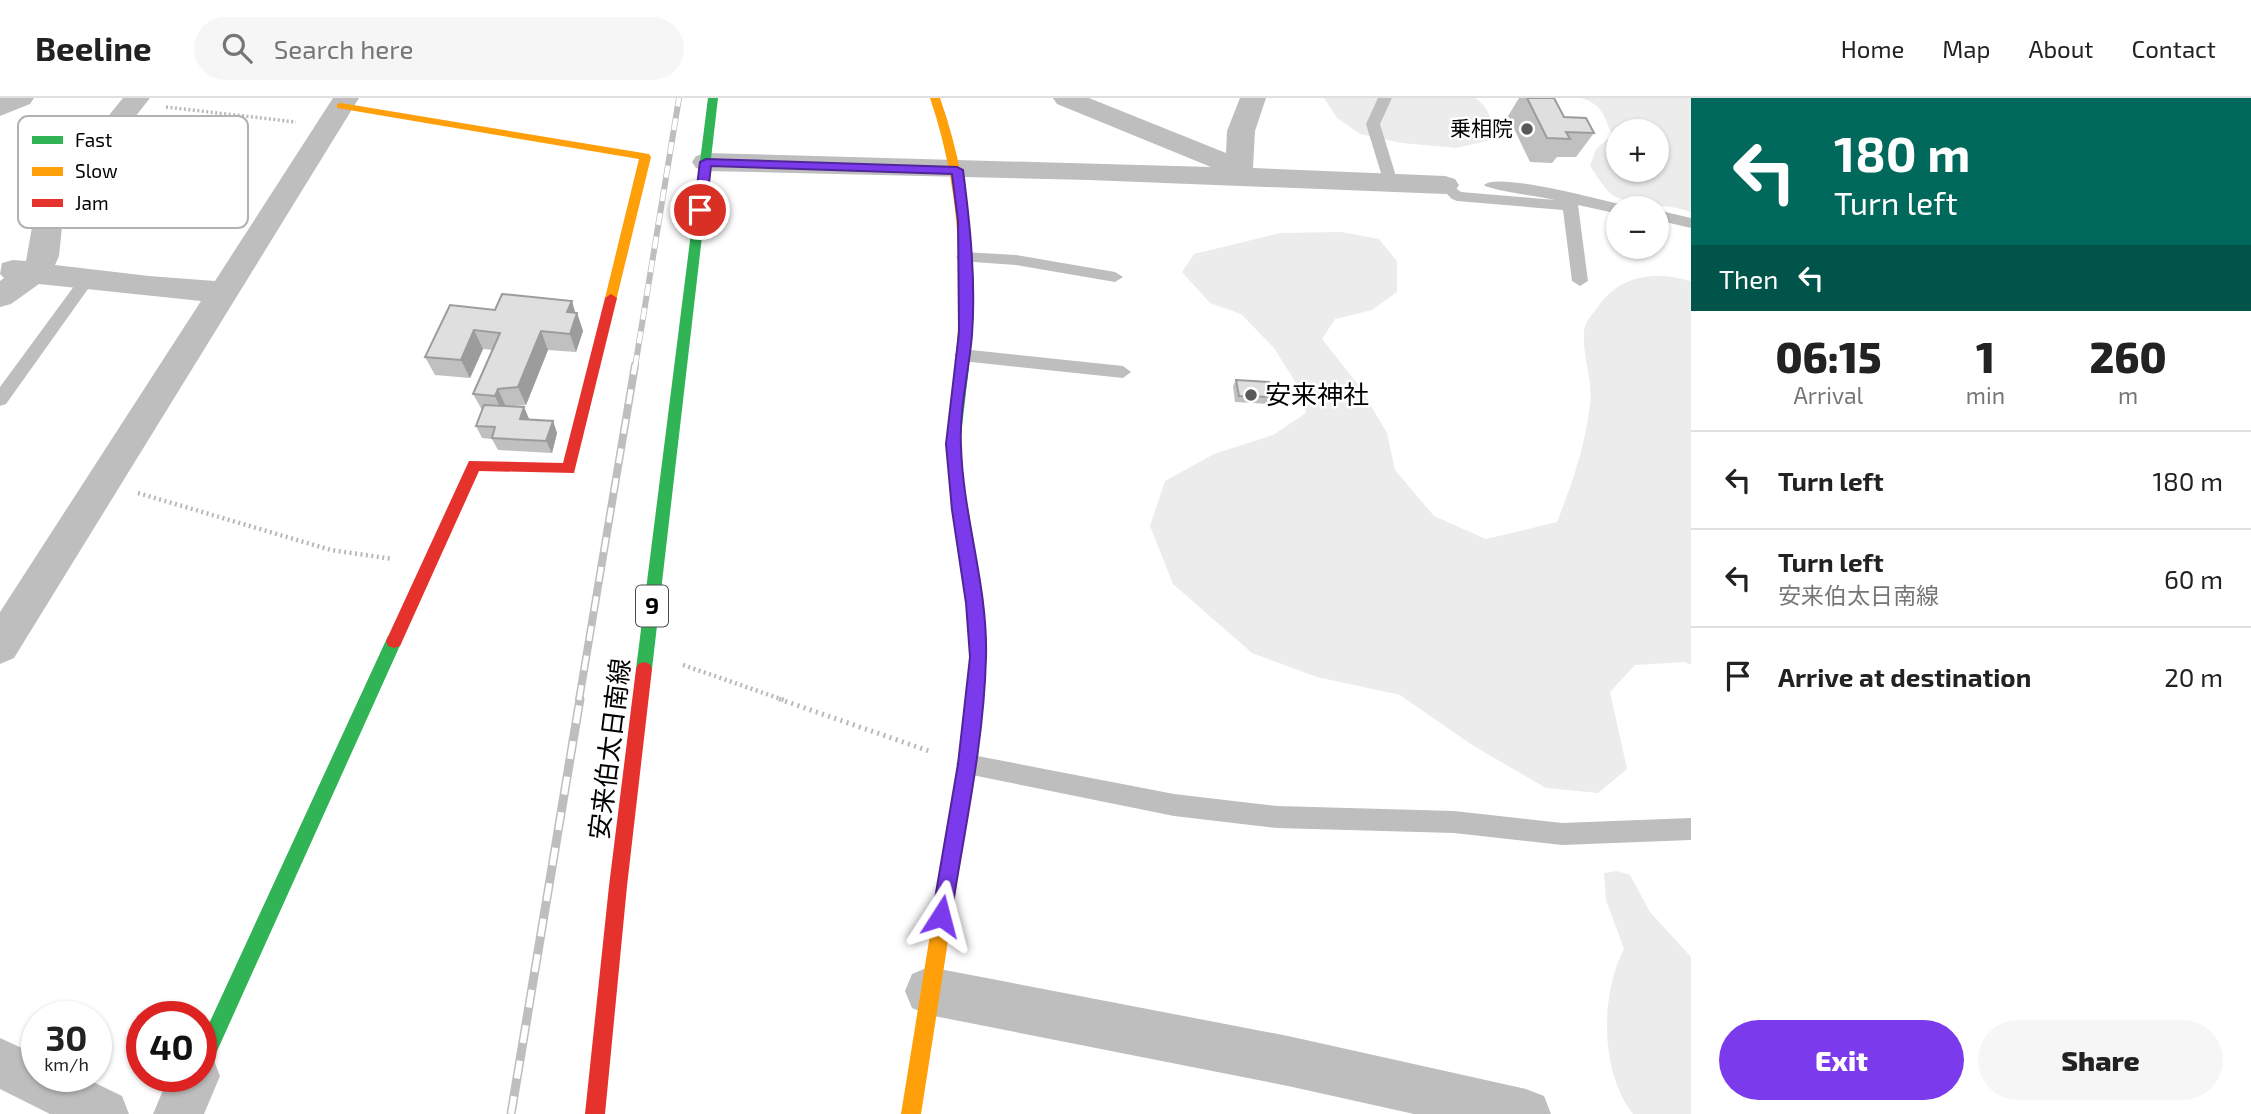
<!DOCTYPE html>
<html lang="en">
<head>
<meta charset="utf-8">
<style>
  :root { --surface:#fff; --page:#f6f6f6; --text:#222; --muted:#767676; --line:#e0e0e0; --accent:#7c3aed }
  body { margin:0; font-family:"Exo 2","Noto Sans JP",sans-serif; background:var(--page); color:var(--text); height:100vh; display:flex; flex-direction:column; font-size:26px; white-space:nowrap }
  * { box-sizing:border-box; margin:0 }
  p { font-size:23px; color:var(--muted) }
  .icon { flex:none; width:38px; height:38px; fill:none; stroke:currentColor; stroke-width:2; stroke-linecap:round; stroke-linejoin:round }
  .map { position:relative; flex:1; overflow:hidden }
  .details { display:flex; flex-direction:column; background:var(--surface); width:560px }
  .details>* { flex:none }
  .banner { background:#00695c; color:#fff; overflow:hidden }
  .buttons { position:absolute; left:1606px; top:21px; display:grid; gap:14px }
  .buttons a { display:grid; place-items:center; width:63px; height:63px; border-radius:50%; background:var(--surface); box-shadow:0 2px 5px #0004; font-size:35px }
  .speed { position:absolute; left:21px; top:903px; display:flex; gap:14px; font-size:35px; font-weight:700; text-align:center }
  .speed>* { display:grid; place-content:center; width:91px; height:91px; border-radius:50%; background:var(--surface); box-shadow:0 2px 5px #0004; line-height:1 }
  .speed small { font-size:18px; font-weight:400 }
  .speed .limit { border:10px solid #d22; background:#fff; color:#111 }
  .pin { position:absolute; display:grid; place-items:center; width:60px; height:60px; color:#fff; margin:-30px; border:4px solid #fff; border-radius:50%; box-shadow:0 2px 7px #0007 }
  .me { position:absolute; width:77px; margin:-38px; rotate:9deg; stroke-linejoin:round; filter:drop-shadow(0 0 5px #0008) }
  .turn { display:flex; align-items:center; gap:24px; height:147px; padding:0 28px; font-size:32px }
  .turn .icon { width:91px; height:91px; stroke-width:2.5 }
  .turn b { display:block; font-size:49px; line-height:60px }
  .then { display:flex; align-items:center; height:66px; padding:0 28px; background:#0003; gap:14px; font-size:26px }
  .eta { display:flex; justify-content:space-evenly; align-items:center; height:119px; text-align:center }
  .eta b { font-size:42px; font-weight:800; line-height:49px }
  .button { display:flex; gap:14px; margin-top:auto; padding:14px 28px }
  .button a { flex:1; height:80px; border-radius:42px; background:var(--accent); color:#fff; font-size:28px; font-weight:800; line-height:80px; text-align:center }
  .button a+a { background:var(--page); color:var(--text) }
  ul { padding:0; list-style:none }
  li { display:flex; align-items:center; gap:21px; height:98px; padding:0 28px; border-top:2px solid var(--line) }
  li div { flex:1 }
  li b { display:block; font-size:26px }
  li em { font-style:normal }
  header { display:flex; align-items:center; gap:42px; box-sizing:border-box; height:98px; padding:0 35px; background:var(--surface); border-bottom:2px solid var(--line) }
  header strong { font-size:33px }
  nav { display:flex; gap:38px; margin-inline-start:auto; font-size:24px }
  .search { width:490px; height:63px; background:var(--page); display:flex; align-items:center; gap:18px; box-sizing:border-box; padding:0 24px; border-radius:38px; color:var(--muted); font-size:26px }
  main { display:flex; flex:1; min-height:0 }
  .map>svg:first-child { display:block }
</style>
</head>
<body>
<header>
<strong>Beeline</strong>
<div class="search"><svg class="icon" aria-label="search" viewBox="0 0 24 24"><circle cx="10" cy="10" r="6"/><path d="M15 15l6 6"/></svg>Search here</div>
<nav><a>Home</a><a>Map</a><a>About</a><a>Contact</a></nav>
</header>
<main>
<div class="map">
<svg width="1691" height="1016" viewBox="0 0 1691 1016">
  <rect width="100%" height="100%" fill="#fff"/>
  <path fill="#ececec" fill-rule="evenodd" d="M1324,0h151c17,11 16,23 16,42l-34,8 -55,-5 -42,-9 -23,-16z
    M1581,0h110v114c-24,-9 -53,-5 -77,-16 -9,-5 -18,-22 -24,-30l6,-17 16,-14c-8,-19 -10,-31 -31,-37zM1657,33v39h-38v-39z
    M1341,134l38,7 18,22v31l-25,18 -37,9 -13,20 38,48 27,46 8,37 39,46 52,23 71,-17c15,-38 28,-75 33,-117 3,-25 -8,-50 -6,-74 1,-9 8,-16 13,-23 23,-34 58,-37 94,-27v384l-6,-3 -50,3 -25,27 17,77 -29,24 -52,-5 -74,-43 -72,-50 -83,-18 -65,-24 -79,-69 -23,-58 15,-45 49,-27 59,-19 33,-22 -10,-30 -22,-35 -33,-34 -31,-11 -28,-31 12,-18 86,-21z
    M1617,773l13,4 20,37 41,45v157h-58c-33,-42 -33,-119 -9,-165l-18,-49 -2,-27z"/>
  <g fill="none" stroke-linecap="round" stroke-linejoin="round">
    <path stroke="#b9b9b9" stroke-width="3.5" stroke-dasharray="2 2.5" stroke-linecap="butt" d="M166,9l130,15"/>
    <path stroke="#b9b9b9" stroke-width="4.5" stroke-dasharray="2 3.5" stroke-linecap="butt" d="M138,395l193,57 62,9
      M683,567l101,35"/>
    <path stroke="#b9b9b9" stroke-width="5" stroke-dasharray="2 4.5" stroke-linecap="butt" d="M779,601l150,52"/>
    <path fill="#bebebe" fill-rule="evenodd" d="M1378,0h14l-12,26 18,59 -7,5 -7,-5 -18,-59z
      M1445,82l16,12 94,8c-13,-3 -66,-10 -71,-15 14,-13 112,14 135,19l7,4h-7v6l-41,-9 10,76 -8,5 -8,-5 -9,-71 -106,-9 -5,-2 -14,-14z
      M1657,112l34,8v10l-34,-8z
      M964,154l52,3 99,17 8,5 -8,5 -99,-17 -57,-4 -3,-4z
      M88,175l8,5 -3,4 -87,122 -6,2v-19l83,-113z
      M962,251l161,17 8,6 -8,6 -161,-17 -8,-6z
      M967,656l207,40 103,12 177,5 108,12 129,-5v22l-129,5 -108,-12 -177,-5 -103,-12 -207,-42 -7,-3 -4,-7 4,-7z"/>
    <path fill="#bebebe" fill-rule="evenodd" d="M0,0h34l-4,6 -30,12z
      M123,0h27l-74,94 -14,35 -3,29 -4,9 94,11 66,5 118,-183h26l-345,560 -14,6v-52l201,-311 -162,-17 -28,20 -11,3v-26l4,-3 -4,-4 2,-11 11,-3 13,1 6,-34 17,-38z
      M1053,0h36l137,55 1,-22 13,-33h26l-11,33 -2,37 192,8 10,3 4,6 -4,6 -10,3 -356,-14 -383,-9 -10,-3 -4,-6 4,-6 10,-3 505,14 -154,-63z
      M929,869l359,69 238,53 18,7 7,18h-137l-126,-28 -359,-71 -17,-7 -7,-17 7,-17z
      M0,940l37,17v21h44l41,20 7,18h-79l-50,-25z
      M201,956l12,4 7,18 -16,38h-51l16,-38h32z"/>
    <path fill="#30b455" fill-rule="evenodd" d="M708,0h10l-66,571 -2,5 -6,2 -6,-2 -2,-5z
      M962,264l7,5 -9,77 6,66 16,93 4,54 -11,111 -3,6 -6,2 -6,-2 -3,-6 13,-111 -4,-54 -14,-93 -6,-66 9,-77z
      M394,536l6,2 2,5 -194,430 -7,3v-33l187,-405z"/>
    <path fill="#ff9f0a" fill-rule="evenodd" d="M930,0h10c31,88 37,176 29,269l-7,5 -7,-5c9,-93 5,-181 -25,-269z
      M341,5l308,51 2,3 -35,144h-10l-1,-3 34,-139 -302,-51v-4z
      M966,662l6,2 3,6 -54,346h-20l56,-346 3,-6z"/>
    <path fill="#e5322d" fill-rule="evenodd" d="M611,196l6,4 -43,175 -95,-2 -79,175 -6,2 -6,-2 -2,-5 83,-180 94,2 42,-165z
      M644,564l6,2 2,5 -25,217 -22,228h-20l24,-228 27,-217 2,-5z"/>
    <defs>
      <path id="rail-far2" d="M635,269l44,-269"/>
      <path id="rail-far1" d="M579,602l56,-335"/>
      <path id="rail" d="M511,1016l69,-415"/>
    </defs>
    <use href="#rail-far2" stroke="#bebebe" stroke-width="6"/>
    <use href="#rail-far1" stroke="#bebebe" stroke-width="8"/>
    <use href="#rail" stroke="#bebebe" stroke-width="9"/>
    <use href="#rail-far2" stroke="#fff" stroke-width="4.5" stroke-dasharray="12" stroke-linecap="butt"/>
    <use href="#rail-far1" stroke="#fff" stroke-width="5" stroke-dasharray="15" stroke-linecap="butt"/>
    <use href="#rail" stroke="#fff" stroke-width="6" stroke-dasharray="18" stroke-linecap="butt"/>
  </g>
  <path fill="#c0c0c0" d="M1519,0h35l10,19 30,16 -18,24h-19l-5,6 -22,-1 -22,-46z
    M495,212l82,3 6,18 -7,21 -28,-2 -22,55 -15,1 13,1 5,12 24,2 4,12 -5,20 -54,-3 -6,-11 -10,-1 -6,-12 6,-16 -9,-16 20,-44 -10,-1 -13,29 -35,-3 -10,-18z
    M1236,282l36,17 -3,7 -34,-2 -2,-16z"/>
  <path fill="#9c9c9c" d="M572,203l4,14 1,-2 6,18 -7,21 -6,-18 -3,-22z
    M474,232l9,19 -13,29 -9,-18z
    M541,233l7,19 -22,55 -8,-18z
    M498,291l8,18 -3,7 -8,-18z
    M524,309l5,12h-9z
    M553,323l4,12 -5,20 -6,-12z"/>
  <path fill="#dfdfdf" stroke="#9c9c9c" stroke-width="2" d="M1527,0h27l10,19 22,1 8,15 -28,-1 4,7 -23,-1z
    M502,196l70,7 -5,11 10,1 -7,21 -29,-3 -23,56 -20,2 -3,7 -22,-2 27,-61 -26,-3 -13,30 -36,-3 25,-52 45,5z
    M1236,282l33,2 3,15 -33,-1z
    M484,307l40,2 -4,12 33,2 -7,20 -54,-3 3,-11 -19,-1z"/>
  <path fill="#7c3aed" stroke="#51269a" stroke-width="2" d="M706,61l251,8 6,3c7,54 13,111 9,165 -3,36 -13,75 -11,111 2,71 27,140 25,211 -2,86 -22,174 -35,259l-3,6 -7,3 -6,-3 -3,-6 26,-152 12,-107 -4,-54 -14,-93 -6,-66 13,-112 -1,-111 -6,-47 -241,-8 -5,44 -6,4 -6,-4 6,-48z"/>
  <g fill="#595959" stroke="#fff" stroke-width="2.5">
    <circle cx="1527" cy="31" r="7"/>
    <circle cx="1251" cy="297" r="7"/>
  </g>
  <g text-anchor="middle" stroke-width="5" stroke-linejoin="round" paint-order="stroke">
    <g font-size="21" fill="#000" stroke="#fff" text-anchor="end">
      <text x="1513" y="38">乗相院</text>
    </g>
    <rect fill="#fff" stroke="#4c4c4c" stroke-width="2" x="636" y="487.5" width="32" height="41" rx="5"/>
    <g font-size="24" font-weight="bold" fill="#000">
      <text x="652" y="516">9</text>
    </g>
    <g font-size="26" fill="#000" stroke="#fff" text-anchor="start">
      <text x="1265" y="306">安来神社</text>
    </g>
    <g font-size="26" fill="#000" stroke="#fff">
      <text transform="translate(610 651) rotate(-83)" y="9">安来伯太日南線</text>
    </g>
  </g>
  <rect x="18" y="18" width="230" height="112" rx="10" fill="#fff" stroke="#b2b2b2" stroke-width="2"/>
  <rect x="32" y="38" width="31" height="8" fill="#30b455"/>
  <rect x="32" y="69" width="31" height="9" fill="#ff9f0a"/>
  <rect x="32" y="101" width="31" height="8" fill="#e5322d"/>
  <g font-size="19" fill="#000">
    <text x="75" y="49">Fast</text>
    <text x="75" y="80">Slow</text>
    <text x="75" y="112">Jam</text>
  </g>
</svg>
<div class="buttons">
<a>+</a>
<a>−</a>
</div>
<div class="speed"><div>30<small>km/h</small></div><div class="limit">40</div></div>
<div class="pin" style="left:700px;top:112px;background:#d93025"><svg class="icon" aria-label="arrive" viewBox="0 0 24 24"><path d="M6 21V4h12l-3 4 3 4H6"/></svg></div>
<svg class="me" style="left:941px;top:818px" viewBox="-20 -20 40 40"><path d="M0-17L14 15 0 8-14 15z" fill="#7c3aed" stroke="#fff" stroke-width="4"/></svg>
</div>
<section class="details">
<div class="banner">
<div class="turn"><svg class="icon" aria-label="left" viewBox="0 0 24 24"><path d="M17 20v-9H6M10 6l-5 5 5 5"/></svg><div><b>180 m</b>Turn left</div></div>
<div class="then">Then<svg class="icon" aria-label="left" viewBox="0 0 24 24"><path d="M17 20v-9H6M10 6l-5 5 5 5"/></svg></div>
</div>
<div class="eta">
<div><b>06:15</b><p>Arrival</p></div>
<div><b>1</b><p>min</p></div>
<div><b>260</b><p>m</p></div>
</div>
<ul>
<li><svg class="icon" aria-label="left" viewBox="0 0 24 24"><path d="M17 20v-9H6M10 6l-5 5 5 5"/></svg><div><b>Turn left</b></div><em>180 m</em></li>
<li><svg class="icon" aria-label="left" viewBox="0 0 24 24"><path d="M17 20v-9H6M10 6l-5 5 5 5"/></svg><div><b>Turn left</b><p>安来伯太日南線</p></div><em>60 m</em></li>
<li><svg class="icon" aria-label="arrive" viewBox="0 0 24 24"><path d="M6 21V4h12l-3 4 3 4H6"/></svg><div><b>Arrive at destination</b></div><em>20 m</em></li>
</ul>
<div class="button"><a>Exit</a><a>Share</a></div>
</section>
</main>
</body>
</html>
